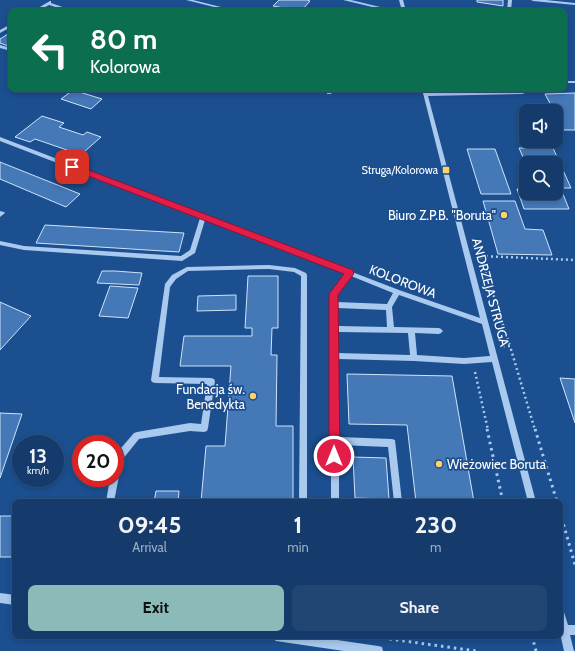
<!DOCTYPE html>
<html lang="en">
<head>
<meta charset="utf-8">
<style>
  :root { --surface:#143b6b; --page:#214673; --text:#f1f3f6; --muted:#9dadc1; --line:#33557e; --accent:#8bbbb9 }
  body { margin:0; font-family:Cabin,sans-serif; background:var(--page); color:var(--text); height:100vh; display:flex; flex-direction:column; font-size:15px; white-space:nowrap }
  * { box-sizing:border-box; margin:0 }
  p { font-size:13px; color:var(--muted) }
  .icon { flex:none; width:22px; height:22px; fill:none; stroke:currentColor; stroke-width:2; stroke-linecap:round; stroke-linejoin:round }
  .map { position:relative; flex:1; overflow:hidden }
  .drawer { position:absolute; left:12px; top:499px; width:551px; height:140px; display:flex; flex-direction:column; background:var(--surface); border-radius:8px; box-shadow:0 2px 6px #0003,0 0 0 1px var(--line) }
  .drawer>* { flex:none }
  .hud { position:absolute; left:8px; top:8px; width:559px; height:84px; border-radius:8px; box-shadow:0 2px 6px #0003,0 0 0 1px var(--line); background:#0b6e4f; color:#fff; overflow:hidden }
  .controls { position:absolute; left:519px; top:104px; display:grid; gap:8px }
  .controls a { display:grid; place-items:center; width:44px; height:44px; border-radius:8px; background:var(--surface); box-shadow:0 2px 6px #0003,0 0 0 1px var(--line); font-size:20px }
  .speed { position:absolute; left:12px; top:435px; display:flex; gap:8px; font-size:20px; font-weight:700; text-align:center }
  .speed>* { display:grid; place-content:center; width:52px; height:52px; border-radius:50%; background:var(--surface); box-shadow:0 2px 6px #0003,0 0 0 1px var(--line); line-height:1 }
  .speed small { font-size:10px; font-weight:400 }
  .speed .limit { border:6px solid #d22; background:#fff; color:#111 }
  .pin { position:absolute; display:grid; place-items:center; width:34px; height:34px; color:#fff; margin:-17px; border-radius:8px; box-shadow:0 2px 6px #0006 }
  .me { position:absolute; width:44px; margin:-22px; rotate:0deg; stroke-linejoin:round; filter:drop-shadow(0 0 3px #0008) }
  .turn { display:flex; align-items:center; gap:14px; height:84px; padding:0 16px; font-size:18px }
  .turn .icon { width:52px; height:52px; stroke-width:2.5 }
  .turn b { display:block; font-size:28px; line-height:34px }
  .eta { display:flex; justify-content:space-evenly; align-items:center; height:68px; text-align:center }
  .eta b { font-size:24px; font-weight:800; line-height:28px }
  .primary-button { display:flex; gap:8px; margin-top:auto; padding:8px 16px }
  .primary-button a { flex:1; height:46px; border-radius:8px; background:var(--accent); color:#111; font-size:16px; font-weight:800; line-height:46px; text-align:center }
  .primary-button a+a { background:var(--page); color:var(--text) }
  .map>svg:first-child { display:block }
</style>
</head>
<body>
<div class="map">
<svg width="575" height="651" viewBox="0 0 575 651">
  <rect width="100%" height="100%" fill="#1b4f8f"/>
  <path fill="#4478b7" stroke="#cfe3fa" d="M279,0h28l3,1 -9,10 -28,-5z
    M477,0h26v6l-26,-4z
    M11,32v15l-11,-4v-4z
    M73,90l29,9 -11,10 -30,-10z
    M575,93v37h-11l-8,-15v-4h-2l-9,-17z
    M42,116l22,7 -5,4 24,8 4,-3 14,5 -25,22 -14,-5 5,-4 -32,-11 -5,3 -15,-5z
    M519,148h34l18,40h-15v-25l-30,1z
    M467,149h28l16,45h-30z
    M0,162l80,32 -14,13 -66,-28z
    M517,189h9v4h30v-4h5l8,20h-45z
    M483,201h32l10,28 18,1 9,25 -54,-1z
    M45,225l139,8 -5,19 -143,-9z
    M102,271h13l27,2 -3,12 -42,-2z
    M248,276h30v52h-6l-1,27h6l-1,71h17v76h-92l5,-56h19l6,-80h-51l4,-30h68v-8h-7z
    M110,286l28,2 -10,30 -29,-2z
    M236,295v15l-39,1 1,-15z
    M0,302l31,14 -31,34z
    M347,374l105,2 22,126h-58l-9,-77 -58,-1z
    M560,378l15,1v44z
    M0,413l22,1 -22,64z
    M353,457l33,1 3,41 -34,-1z
    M156,491h23l-1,11h-24z
    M0,516h15v41h-15z"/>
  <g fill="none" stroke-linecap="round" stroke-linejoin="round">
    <path stroke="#a9c9ee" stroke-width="2.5" stroke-dasharray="2 3" stroke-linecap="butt" d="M481,256l94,4
      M481,257l29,89
      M503,346h7l25,84
      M475,372l13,58"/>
    <path stroke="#a9c9ee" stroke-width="3" stroke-dasharray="2.5 4" stroke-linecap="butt" d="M487,429l16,73
      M535,429l22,73
      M560,512l15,53
      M532,636l4,15
      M383,638l93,13"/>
    <path fill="#a9c9ee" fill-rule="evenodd" d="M186,0h7l44,11h-7z
      M343,0h8l46,11h-8z
      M399,0h4l3,11h-4z
      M508,0h4l-1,10 -1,1 -3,-1z
      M531,0h15l29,3v2l-42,-4z
      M50,1h1v2l23,8h-6l-19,-6 -11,6h-5z
      M11,24v3l-11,6v-3z
      M0,45l11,3v3l-11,-3z
      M564,81h11v2h-11z
      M330,89h4l-3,5h-4v-1z
      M422,89h4l2,4 94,-1 9,-3h7l-16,5 -94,2 108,406h-8l-36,-140 -28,2 -50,-3 -76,-2 1,78 53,2 3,1 7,62h-8l-6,-55 -49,-2v57h-8v-208l15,-20 -141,-54 -10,33 -13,8 -158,-11 -24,-5v-4l24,5 157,10 9,-6 10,-32 -200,-77v-4l399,153 81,28zM351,276l42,17 -6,11 -50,-2v-7zM399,295l83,29 8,32 -26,2 -47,-3 -2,-22 24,1 2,-1 2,-2 -2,-2 -2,-1 -45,-1 -2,-20zM337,308l49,2 1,17 -49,-1zM338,332l70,1 2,22 -72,-2z
      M0,211l4,1 1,1 -5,4z
      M269,265l26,3 11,5 1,2v227h-8l2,-226 -7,-4 -25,-3 -81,2 -12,8 -6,8 -11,90 52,1 3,1 1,2 -7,47 -1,3 -3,1 -14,-1 -51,8 -17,21 -8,42h-8l4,-24h5v-23l19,-22 3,-1 53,-9 11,1 6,-40 -52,-1 -3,-1 -1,-2 14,-96 7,-9 15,-8z
      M0,593l15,2v10l-15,-2z
      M560,607l3,2 5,16h7v10h-5l4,16h-10l-4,-18z
      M271,636h39l68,10 4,1 1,4h-39l-68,-10 -3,-2z"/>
  </g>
  <path fill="#e11d48" stroke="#92132f" d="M70,165h5l278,105 1,2 -1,3 -15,20 2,161 -2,4 -4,2 -3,-2 -2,-4v-162l15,-20 -274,-105z"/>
  <g fill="#ffd166" stroke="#1b4f8f" stroke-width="1.5">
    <rect x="442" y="166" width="8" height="8" rx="2"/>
    <circle cx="504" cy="215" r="4"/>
    <circle cx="253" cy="396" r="4"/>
    <circle cx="439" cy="464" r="4"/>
  </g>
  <g text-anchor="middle" stroke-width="3.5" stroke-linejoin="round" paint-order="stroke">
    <g font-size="11" fill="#fff" stroke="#1b4f8f" text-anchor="end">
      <text x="438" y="174">Struga/Kolorowa</text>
    </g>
    <g font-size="13" fill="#fff" stroke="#1b4f8f" text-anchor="end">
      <text x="496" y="220">Biuro Z.P.B. "Boruta"</text>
      <text x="245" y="394">Fundacja św.<tspan x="245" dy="15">Benedykta</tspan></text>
      <text x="447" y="469" text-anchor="start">Wieżowiec Boruta</text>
    </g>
    <g font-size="13" fill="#fff" stroke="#1b4f8f">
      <text transform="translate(403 281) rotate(21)" y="5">KOLOROWA</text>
      <text transform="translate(491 292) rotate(75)" y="5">ANDRZEJA STRUGA</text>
    </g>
  </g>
</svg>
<div class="controls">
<a><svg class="icon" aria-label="sound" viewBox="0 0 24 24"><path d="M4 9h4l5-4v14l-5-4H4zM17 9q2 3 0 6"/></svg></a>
<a><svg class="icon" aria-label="search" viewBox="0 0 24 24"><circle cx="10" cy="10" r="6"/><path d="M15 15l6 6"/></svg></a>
</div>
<div class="speed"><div>13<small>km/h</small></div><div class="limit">20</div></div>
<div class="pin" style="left:72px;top:167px;background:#d93025"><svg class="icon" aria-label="arrive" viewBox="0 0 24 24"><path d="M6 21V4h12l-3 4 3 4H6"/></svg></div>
<svg class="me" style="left:334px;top:456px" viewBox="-20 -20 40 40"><circle r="17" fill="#e11d48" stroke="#fff" stroke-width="3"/><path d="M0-11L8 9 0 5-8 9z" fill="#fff"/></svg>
<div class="hud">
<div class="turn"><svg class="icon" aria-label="left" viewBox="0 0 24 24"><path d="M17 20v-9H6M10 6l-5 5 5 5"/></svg><div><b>80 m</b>Kolorowa</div></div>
</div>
<section class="drawer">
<div class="eta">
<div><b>09:45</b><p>Arrival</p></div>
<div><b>1</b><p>min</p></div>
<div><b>230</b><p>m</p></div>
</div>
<div class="primary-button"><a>Exit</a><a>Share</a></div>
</section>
</div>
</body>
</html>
